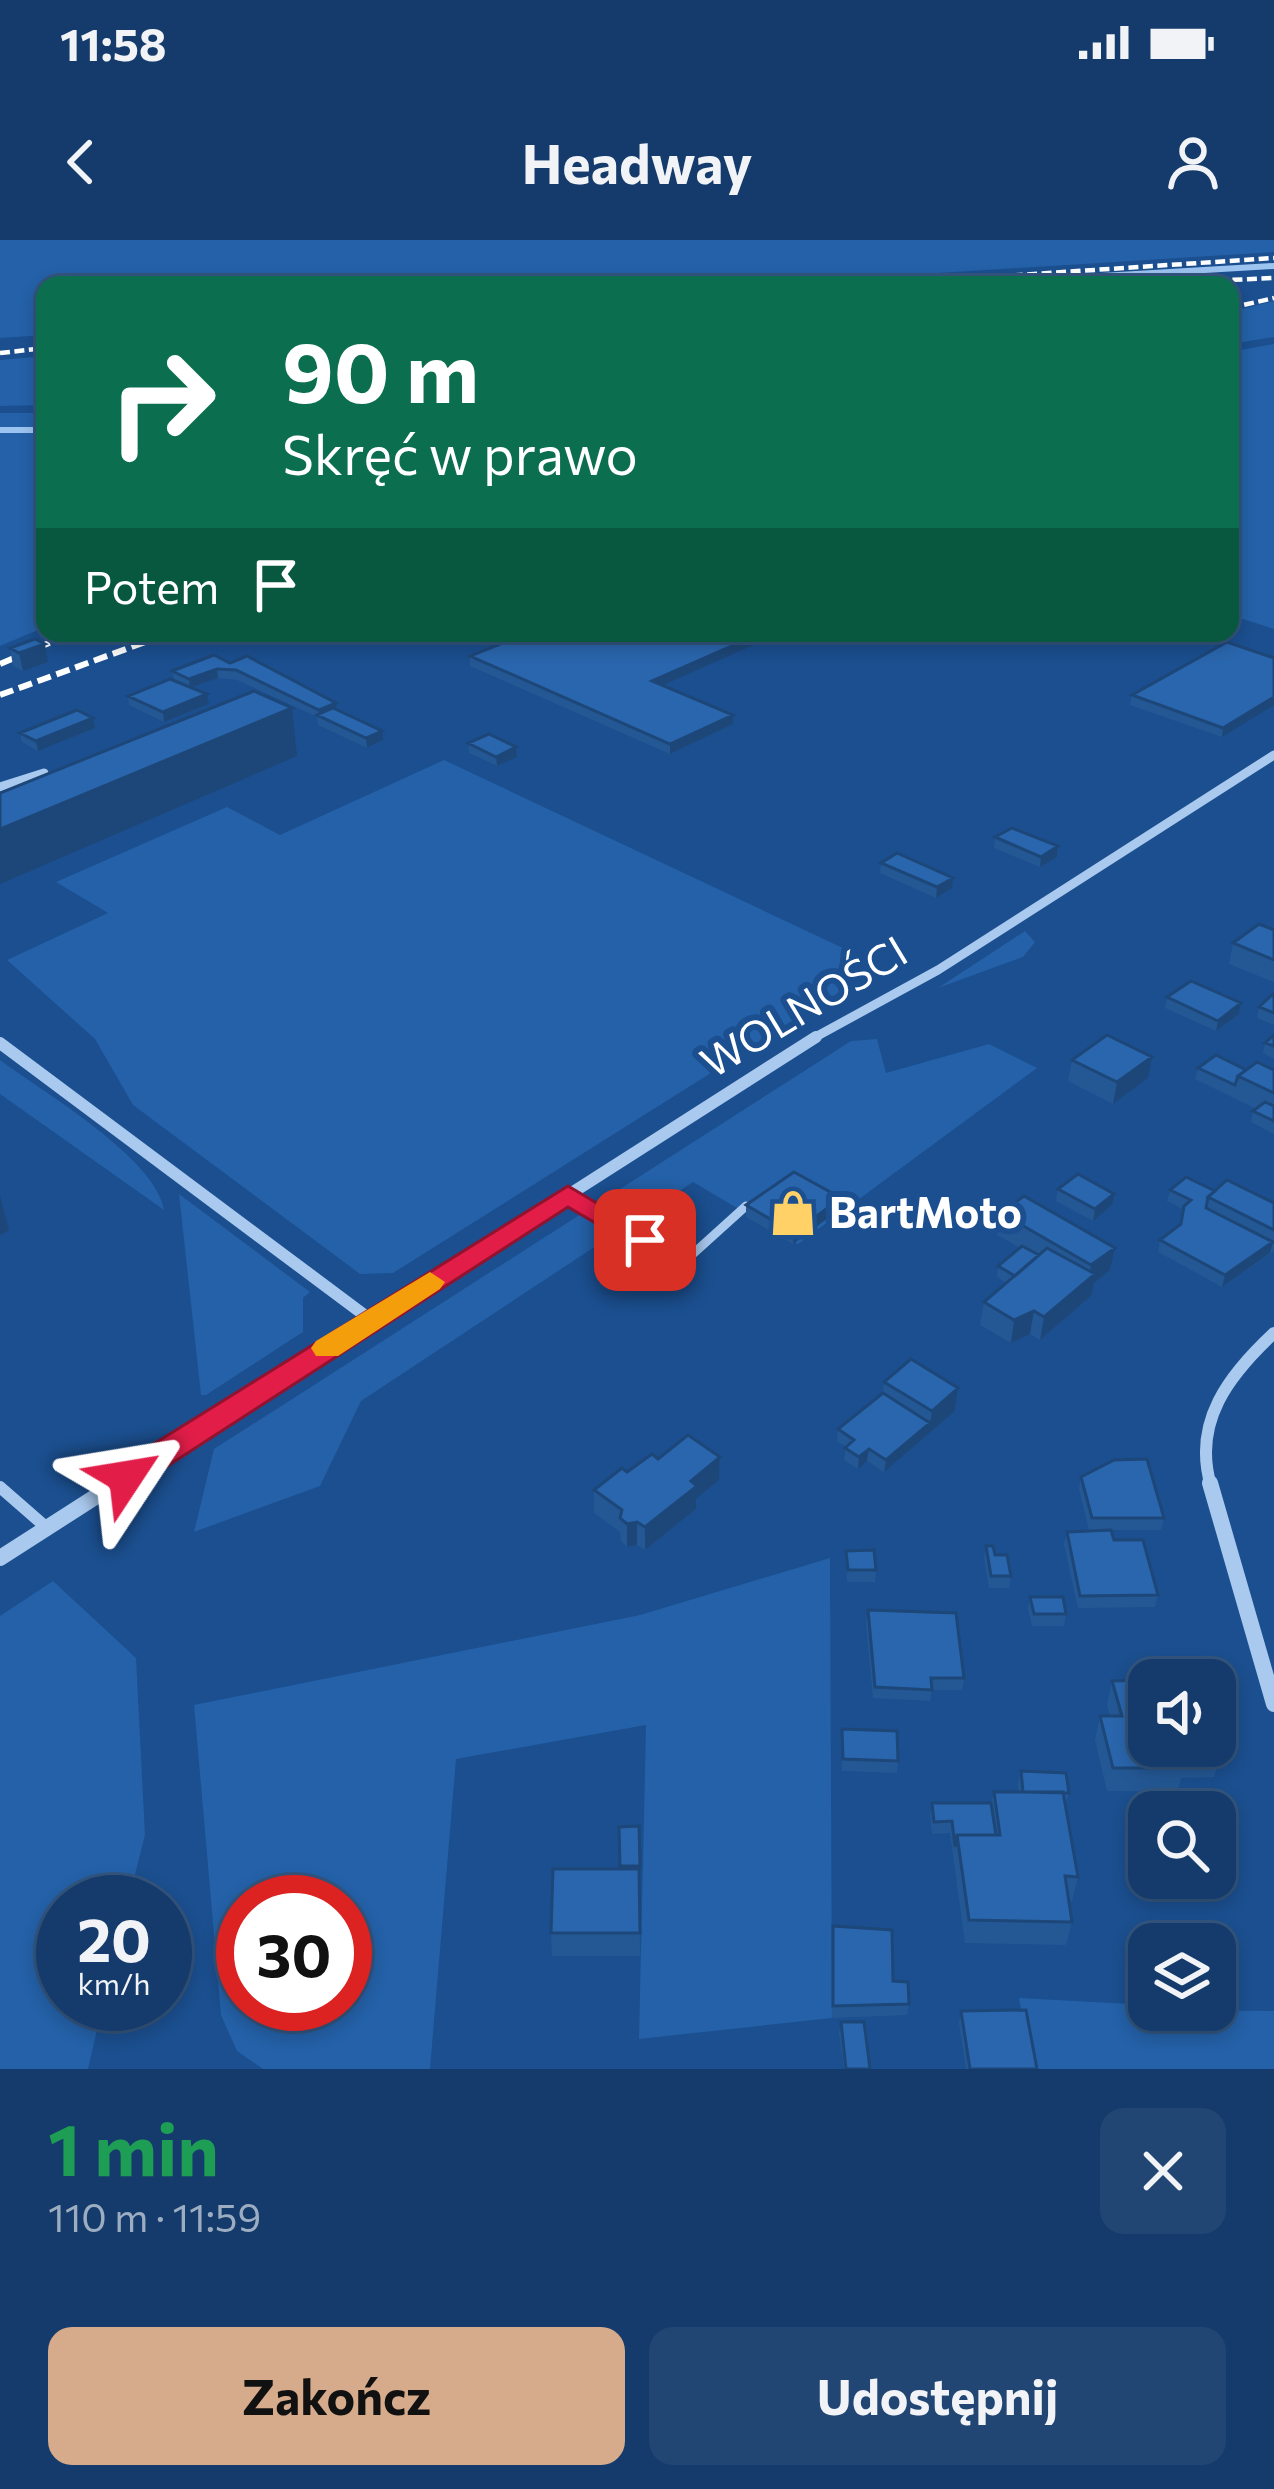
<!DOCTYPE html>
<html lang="pl">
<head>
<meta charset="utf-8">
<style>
  :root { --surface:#143b6b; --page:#214673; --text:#f1f3f6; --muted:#9dadc1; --line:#33557e; --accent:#d6ab8b }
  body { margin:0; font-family:Commissioner,sans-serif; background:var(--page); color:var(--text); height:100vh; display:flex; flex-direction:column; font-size:45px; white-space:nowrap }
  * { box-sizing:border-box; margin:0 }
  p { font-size:39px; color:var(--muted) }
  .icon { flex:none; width:66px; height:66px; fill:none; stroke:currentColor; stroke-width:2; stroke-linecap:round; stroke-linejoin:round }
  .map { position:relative; height:1829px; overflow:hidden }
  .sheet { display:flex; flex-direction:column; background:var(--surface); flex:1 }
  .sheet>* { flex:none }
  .banner { position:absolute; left:36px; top:36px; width:1203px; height:366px; border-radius:24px; box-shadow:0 6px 18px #0003,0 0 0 3px var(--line); background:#0b6e4f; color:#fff; overflow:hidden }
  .controls { position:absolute; left:1128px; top:1419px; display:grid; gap:24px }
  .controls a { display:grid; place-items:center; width:108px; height:108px; border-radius:24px; background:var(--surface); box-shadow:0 6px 18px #0003,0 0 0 3px var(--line); font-size:60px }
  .speed { position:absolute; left:36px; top:1635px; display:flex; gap:24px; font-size:60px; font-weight:700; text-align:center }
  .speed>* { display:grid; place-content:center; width:156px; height:156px; border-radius:50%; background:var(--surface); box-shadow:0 6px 18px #0003,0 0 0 3px var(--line); line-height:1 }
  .speed small { font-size:30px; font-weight:400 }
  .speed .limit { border:18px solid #d22; background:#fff; color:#111 }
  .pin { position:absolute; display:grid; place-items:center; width:102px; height:102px; color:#fff; margin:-51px; border-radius:24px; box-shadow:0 6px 18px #0006 }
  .me { position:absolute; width:132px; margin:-66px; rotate:57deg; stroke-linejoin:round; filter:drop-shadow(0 0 9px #0008) }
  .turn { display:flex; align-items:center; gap:42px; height:252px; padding:0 48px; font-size:54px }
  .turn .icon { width:156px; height:156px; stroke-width:2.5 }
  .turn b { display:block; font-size:84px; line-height:102px }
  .then { display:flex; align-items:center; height:114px; padding:0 48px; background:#0003; gap:24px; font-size:45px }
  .round { display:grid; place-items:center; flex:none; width:126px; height:126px; border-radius:24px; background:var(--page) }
  .summary { display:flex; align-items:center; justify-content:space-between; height:204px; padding:0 48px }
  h1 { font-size:72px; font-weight:700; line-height:90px; color:#1e9e55 }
  .cta { display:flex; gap:24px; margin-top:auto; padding:24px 48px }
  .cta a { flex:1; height:138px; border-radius:24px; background:var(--accent); color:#111; font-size:48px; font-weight:700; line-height:138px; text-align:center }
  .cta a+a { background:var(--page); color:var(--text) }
  .status { display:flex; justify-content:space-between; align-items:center; height:84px; padding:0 60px; background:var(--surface); direction:ltr }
  .status svg { height:33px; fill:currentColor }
  header { display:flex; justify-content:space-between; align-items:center; height:156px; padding:0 48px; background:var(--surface); font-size:54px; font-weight:700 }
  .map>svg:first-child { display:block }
</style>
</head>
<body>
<div class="status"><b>11:58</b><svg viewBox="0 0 49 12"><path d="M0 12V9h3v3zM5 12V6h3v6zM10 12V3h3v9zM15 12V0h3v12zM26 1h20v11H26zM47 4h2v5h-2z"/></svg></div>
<header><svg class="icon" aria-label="back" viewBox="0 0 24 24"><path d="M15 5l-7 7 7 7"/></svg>Headway<svg class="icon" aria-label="person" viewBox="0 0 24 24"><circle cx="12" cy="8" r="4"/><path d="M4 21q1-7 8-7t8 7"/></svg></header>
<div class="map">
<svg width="1274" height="1829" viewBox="0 0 1274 1829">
  <rect width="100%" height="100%" fill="#1b4f8f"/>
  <path fill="#2461a8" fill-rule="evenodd" d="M0,0h1274v12l-526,33h-703v50l-45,3z
    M1274,61v36l-44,7v-32z
    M1274,104v285l-44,-14v-263z
    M45,116v49l-45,1v-46z
    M0,173h45v214l-45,19z
    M444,520l437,206 -488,307 -33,1 -227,-169 -38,-66 -88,-79 101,-47 -52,-31 171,-75 53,28z
    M1025,691l10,11 -12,15 -85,31z
    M877,799l9,34 103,-29 48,24 -239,176 -105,-62 -332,219 -41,85 -126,46 20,-83 637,-408z
    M0,820c43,32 156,98 164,150l-164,-116z
    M179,954l131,98 -7,6v34l-97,63h-5z
    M830,1318l2,460 -193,21 7,-314 -190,34 -26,310h-167l-26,-18 -16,-36 -27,-310 446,-90zM243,1662h102v102h-102z
    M53,1341l83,77 9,177 -17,67h-65v102h40l-15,65h-88v-453z
    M1019,1758l130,7v5l125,1v58h-242z"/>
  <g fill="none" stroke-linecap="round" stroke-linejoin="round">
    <path stroke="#9cc4f0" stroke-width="6" d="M950,45l324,-19
      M0,190h45"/>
    <path stroke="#a9c9ee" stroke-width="9" d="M567,955l117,67 62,-56"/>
    <path stroke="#a9c9ee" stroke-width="12" d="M0,1247l47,41"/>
    <path stroke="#a9c9ee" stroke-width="9" d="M0,547l44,-14
      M810,800l128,-70 336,-215"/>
    <path stroke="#a9c9ee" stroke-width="12" d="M0,803l371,277
      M113,1246l703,-449
      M1211,1246c-19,-64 18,-111 63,-153"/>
    <path stroke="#a9c9ee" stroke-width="16" d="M1210,1243l64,221
      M0,1318l117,-75"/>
    <path stroke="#fff" stroke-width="4.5" stroke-dasharray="10 4.5" stroke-linecap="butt" d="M1160,43l114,-5
      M868,45l406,-27
      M1230,68l44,-10
      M0,113l45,-5"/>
    <path stroke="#fff" stroke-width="6" stroke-dasharray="14 6" stroke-linecap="butt" d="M0,424l72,-31
      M0,455l170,-62"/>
  </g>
  <path fill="#245895" d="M528,393h253l-118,52 70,30v9l-63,30 -200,-88v-10z
    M10,408l38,14 -25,9 -10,-5z
    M1274,418l-52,79 -92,-32 2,-10z
    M230,423l106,40 1,7 46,30 -16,8 -49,-23 -1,-8 -80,-37 -19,-2 -27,10 16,6 2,10 -45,18 -35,-17 -1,-9 46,-16 -2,-9z
    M93,478l2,10 -57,23 -16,-9 -2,-9z
    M468,503l48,4 1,10 -20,9 -28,-13z
    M995,597l63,9 -1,11 -17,10 -46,-19z
    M881,623l71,25 -16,10 -56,-25z
    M1274,690v52l-45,-18 4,-21z
    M1274,753v32l-17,-7 2,-11z
    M1167,757l74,6 -2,11 -23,17 -51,-23z
    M1274,795v24l-11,-6 2,-10z
    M1072,820l76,18 -35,26 -45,-23z
    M1198,828l76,2v64l-23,-12 2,-11 3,-2 -61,-30z
    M1058,949l54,16 -19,16 -37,-20z
    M1170,950l45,1 59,12v48l-52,36 -64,-35 2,-12 20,-16 3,-15 -16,-8z
    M746,965l94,4 -47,35 -47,-27z
    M1001,973l114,35 -5,22 -16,13 -3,13 -51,44 -10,-6 -19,9 -31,-18 4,-23 22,-19 -9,-6 1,-11 22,-18 -23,-13z
    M884,1142l74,6 -3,23 -71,61 -17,-11 -9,8 -14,-9 2,-13 -9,-6 1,-12 45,-36z
    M720,1217l-1,23 -23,19v10l-51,41 -8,-5 -10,2 -6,-6 -1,-9 -26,-19v-23l64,-31z
    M1081,1237l83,41 -3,12h-72l-10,-41z
    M1067,1292l47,8 44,55 -3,12 -77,1 -14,-64z
    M986,1306l25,30 -2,12h-20l-5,-30z
    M846,1311l30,19 -1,12h-28z
    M1030,1357l36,17 -2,12h-32l-4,-17z
    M868,1370l96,68 -2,12h-30l-2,11 -57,-3 -7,-76z
    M1112,1441l109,73 -7,23 -33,1 -3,13h-71l-12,-51 5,-24h10l-3,-11z
    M842,1489l56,32 -1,12 -55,-2z
    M1021,1531l48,22 -4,12 13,72 -6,24 -3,-1 3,22 -6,23 -101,-2 -15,-110 -18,1 -2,-19 2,-12h59l3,-11h25l-1,-9z
    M639,1586l1,130h-88l-1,-23 69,-64 -1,-42z
    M833,1686l60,55 16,23 -2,11 -75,3z
    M961,1771l76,58h-71l-7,-46z
    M841,1782l29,47h-26l-5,-36z"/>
  <path fill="#1d4779" d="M761,393h20l-129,57v-9z
    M45,404l3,18 -25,9 -4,-18z
    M217,429l1,9 -28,10 -1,-9z
    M207,454l2,10 -45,18 -1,-10z
    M1274,457v8l-52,32 1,-9z
    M336,463l1,9 -17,5 -1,-7z
    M292,468l5,48 -297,128v-55z
    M733,475v9l-63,30v-10z
    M93,478l2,10 -57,23 -2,-10z
    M382,491l1,9 -16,8 -1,-10z
    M516,507l1,10 -20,9 -1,-9z
    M1058,606l-1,11 -17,10 1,-10z
    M953,638l-1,10 -16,10 1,-11z
    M1241,763l-2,11 -23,17 2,-10z
    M1152,817l-4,21 -35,26 4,-22z
    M1114,954l-2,11 -19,16 2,-12z
    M0,956l9,34 -9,5z
    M841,958l-1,11 -47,35 1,-11z
    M1273,1002l-3,11 -48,34 3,-12z
    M1115,1008l-5,22 -16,13 -3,13 -51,44 4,-23 45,-38 2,-14z
    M1034,1071l-4,23 -19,9 3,-23z
    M958,1148l-3,23 -71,61 2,-12 44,-37 2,-12z
    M869,1209l-2,12 -9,8 1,-12z
    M720,1217l-1,23 -23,19v10l-51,41v-23l46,-46z
    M637,1282v23l-10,2v-23z"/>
  <path fill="#2a66ad" stroke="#1d4779" stroke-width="3" d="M528,393h233l-109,48 81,34 -63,29 -200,-88z
    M35,399l10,5 -26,9 -9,-5z
    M1227,402l47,16v39l-51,31 -91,-33z
    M214,415l16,8 17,-7 89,47 -17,7 -83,-40 -19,-1 -28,10 -17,-8z
    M170,439l37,15 -44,18 -35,-16z
    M254,451l38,17 -292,121v-36z
    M333,468l49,23 -16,7 -49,-23z
    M77,470l16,8 -57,23 -16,-8z
    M489,494l27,13 -20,10 -28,-14z
    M1012,588l46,18 -17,11 -46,-20z
    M897,613l56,25 -16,9 -56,-24z
    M1259,684l15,6v30l-41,-17z
    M1191,741l50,22 -23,18 -51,-24z
    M1274,753v20l-15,-6z
    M1107,795l45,22 -35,25 -45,-22z
    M1274,795v11l-9,-3z
    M1216,815l30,15 -8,6 -3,9 -37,-17z
    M1257,822l17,8v23l-36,-17z
    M1265,862l9,4v15l-21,-10z
    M794,932l47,26 -47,35 -48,-28z
    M1078,934l36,20 -19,15 -37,-20z
    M1186,937l29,14 -7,6 -2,11 67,34 -48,33 -65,-35 21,-16 3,-18 7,-6 -21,-10z
    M1227,940l47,23v27l-66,-33z
    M1024,956l91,52 -24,17 -90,-52z
    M1022,1006l17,9 -24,21 -17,-10z
    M1047,1008l48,26 -51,43 -10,-6 -20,9 -30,-18z
    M911,1119l47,29 -26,23 -48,-29z
    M883,1153l47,30 -44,37 -17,-11 -10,8 -14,-9 9,-8 -16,-11z
    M688,1195l32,22 -29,24 6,5 -52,41 -8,-5 -10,2 -7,-6 2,-8 -28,-20 28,-22 5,4 25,-18 6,5z
    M1147,1219l17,59h-72l-11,-41 33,-17z
    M1111,1290l3,10h29l15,55 -78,1 -13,-64z
    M986,1306h7l2,9h12l4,21h-20z
    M874,1310l2,20h-28l-2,-19z
    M1030,1357h33l3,17h-32z
    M868,1370l88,3 8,65h-33l1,12 -57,-3z
    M1149,1440v66h66v-14l6,22 -41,1 4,13h-71l-13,-52h22l-10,-35z
    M842,1489l55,2 1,30 -55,-2z
    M1021,1531l45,2 3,20 -46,-1z
    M994,1552h69l15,85 -13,-1 7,46 -103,-2 -12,-85h43z
    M932,1563h59l5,32h-39l-2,12 -3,-26 -18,1z
    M639,1586l1,40h-20l-1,-39z
    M553,1629h86l1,64h-89z
    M833,1686l59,4 1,51 15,1 1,22 -76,2z
    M1026,1770l11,59h-67l-9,-58z
    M841,1782h23l6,47h-24z"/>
  <path fill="#e11d48" stroke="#92132f" stroke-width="3" d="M568,946l91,54 -14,9 -10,-3 -67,-39 -430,278h-23l-5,-8 5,-9z"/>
  <path fill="#f59e0b" d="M430,1032l15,10 -5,7 -102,67h-22l-5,-8 5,-7z"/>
  <defs>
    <symbol id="shop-bare" viewBox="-9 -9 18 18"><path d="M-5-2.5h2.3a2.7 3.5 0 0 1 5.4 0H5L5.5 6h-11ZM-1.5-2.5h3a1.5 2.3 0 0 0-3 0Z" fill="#ffd166" stroke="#1b4f8f" stroke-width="2.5" paint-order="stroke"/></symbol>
  </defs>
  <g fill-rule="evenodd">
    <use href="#shop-bare" x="760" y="940" width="66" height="66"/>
  </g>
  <g text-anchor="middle" stroke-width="12" stroke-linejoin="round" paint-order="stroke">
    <g font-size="42" fill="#fff" stroke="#1b4f8f">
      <text transform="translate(804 767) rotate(-31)" y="15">WOLNOŚCI</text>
    </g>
    <g font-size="42" font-weight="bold" fill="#fff" stroke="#1b4f8f" text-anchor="start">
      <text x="829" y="988">BartMoto</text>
    </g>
  </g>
</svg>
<div class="controls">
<a><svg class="icon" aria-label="sound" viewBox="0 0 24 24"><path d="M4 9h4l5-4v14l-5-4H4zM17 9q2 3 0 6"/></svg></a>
<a><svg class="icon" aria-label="search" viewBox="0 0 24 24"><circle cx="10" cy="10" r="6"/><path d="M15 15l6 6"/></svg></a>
<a><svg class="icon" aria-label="layers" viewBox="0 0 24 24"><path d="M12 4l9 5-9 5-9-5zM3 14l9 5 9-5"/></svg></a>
</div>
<div class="speed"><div>20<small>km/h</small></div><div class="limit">30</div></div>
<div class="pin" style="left:645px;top:1000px;background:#d93025"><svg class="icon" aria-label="arrive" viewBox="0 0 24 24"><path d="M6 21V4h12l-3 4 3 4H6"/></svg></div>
<svg class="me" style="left:126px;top:1237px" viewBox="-20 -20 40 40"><path d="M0-17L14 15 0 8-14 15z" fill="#e11d48" stroke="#fff" stroke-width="4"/></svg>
<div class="banner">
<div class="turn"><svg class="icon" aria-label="right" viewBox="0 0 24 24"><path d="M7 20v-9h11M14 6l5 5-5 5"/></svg><div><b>90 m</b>Skręć w prawo</div></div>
<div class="then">Potem<svg class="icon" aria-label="arrive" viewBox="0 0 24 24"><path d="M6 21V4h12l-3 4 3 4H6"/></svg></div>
</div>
</div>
<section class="sheet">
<div class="summary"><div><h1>1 min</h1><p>110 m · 11:59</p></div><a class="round"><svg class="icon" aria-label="close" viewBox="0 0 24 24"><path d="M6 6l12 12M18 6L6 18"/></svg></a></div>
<div class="cta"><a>Zakończ</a><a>Udostępnij</a></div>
</section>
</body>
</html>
